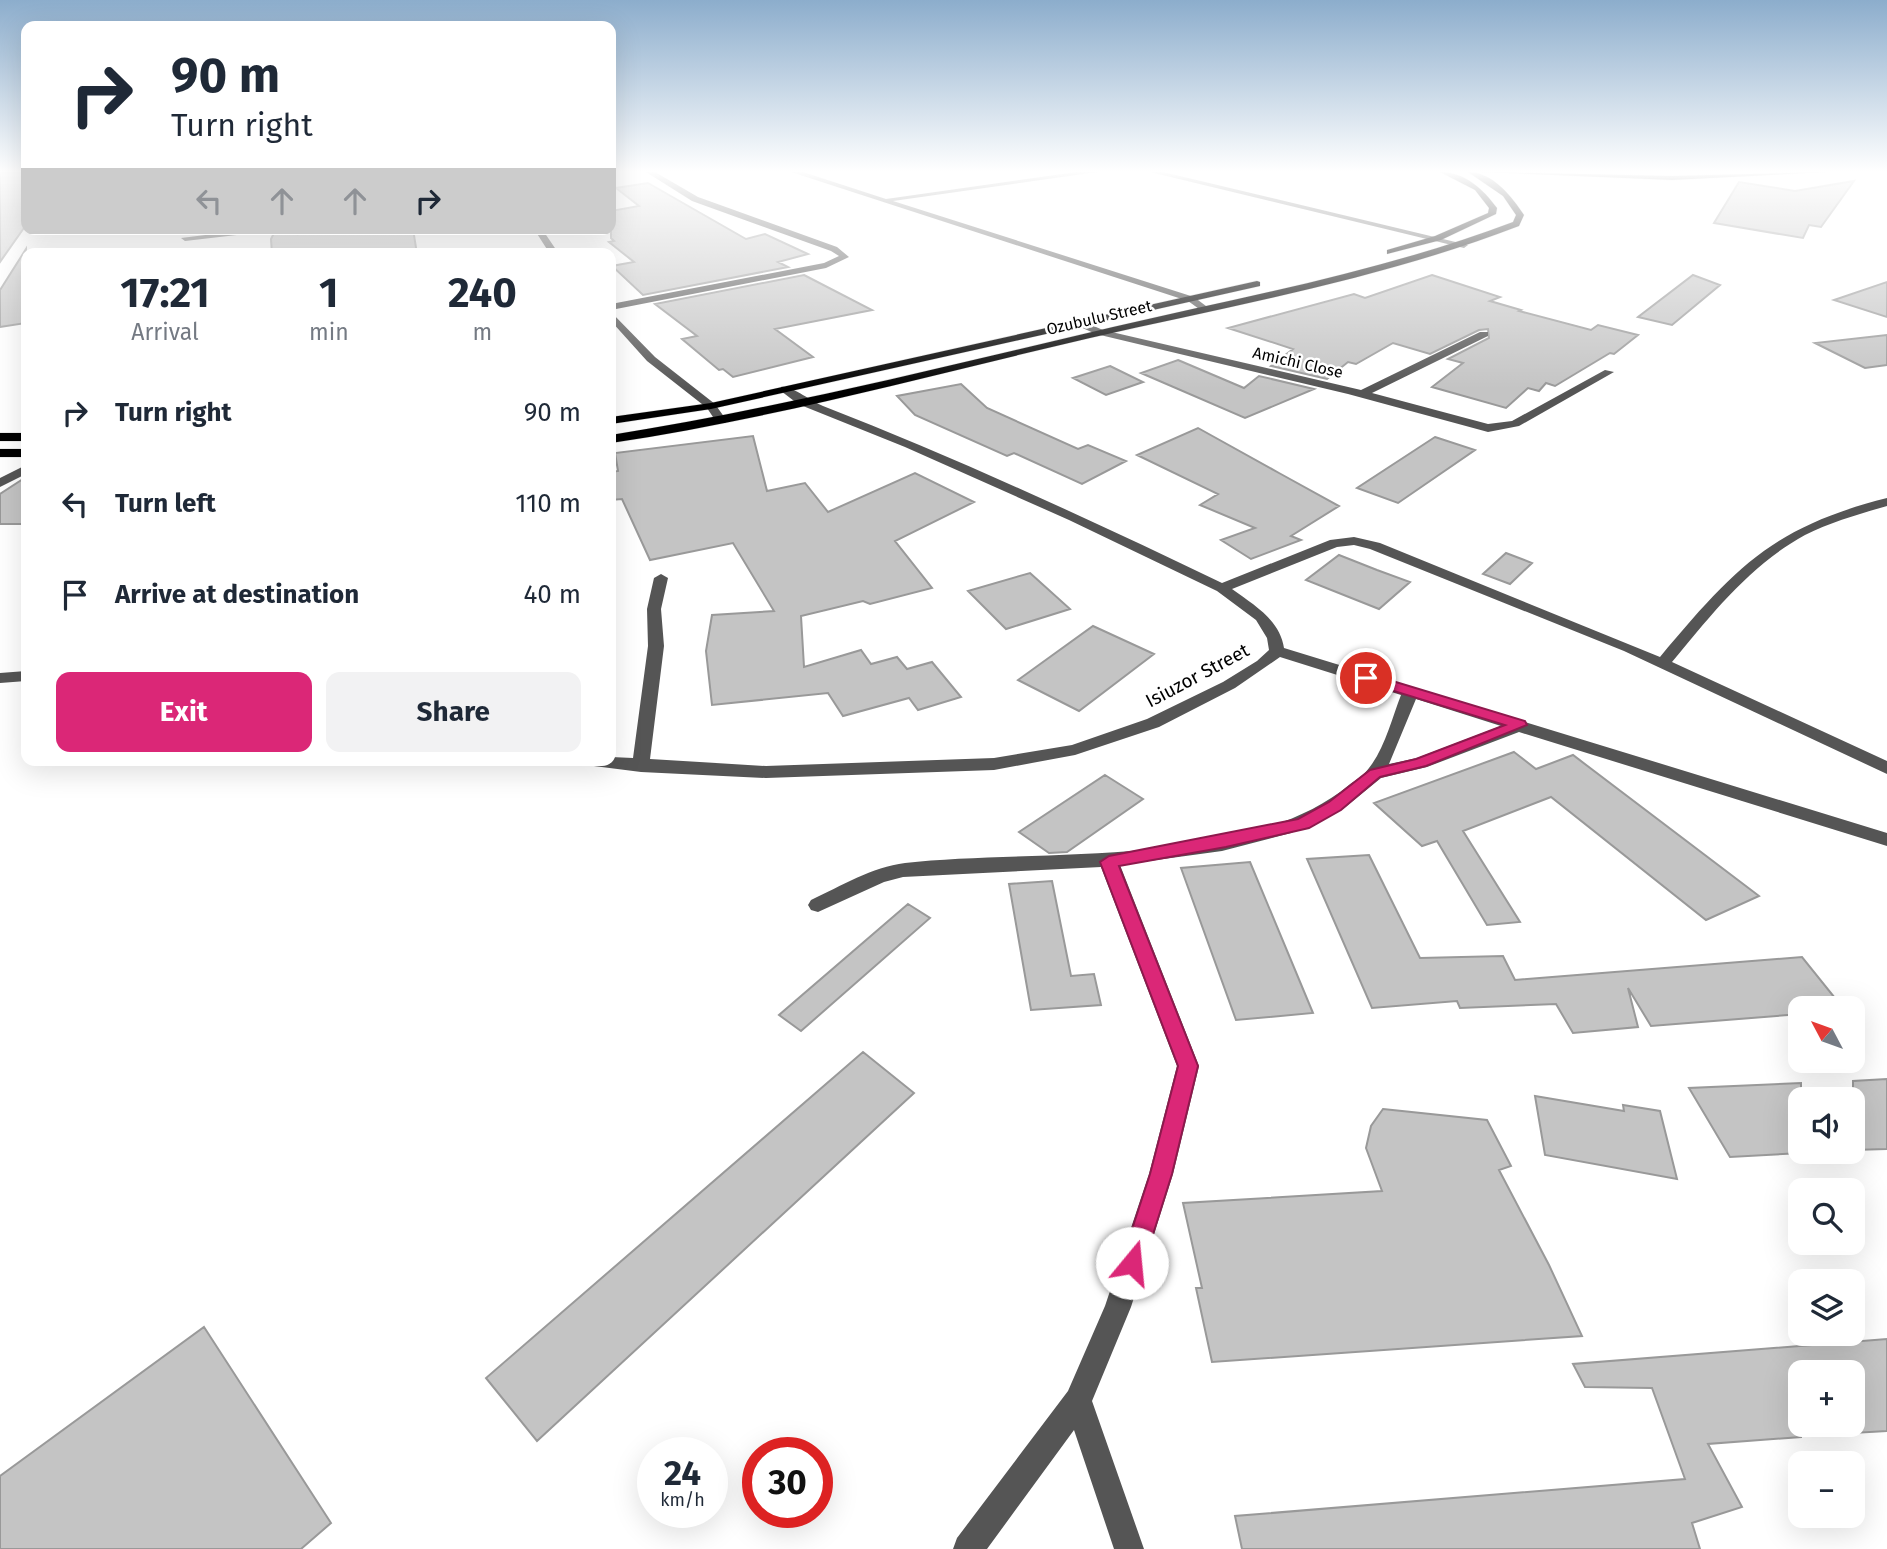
<!DOCTYPE html>
<html lang="en">
<head>
<meta charset="utf-8">
<style>
  :root { --surface:#fff; --page:#f2f2f3; --text:#1f2937; --muted:#747a83; --accent:#db2777 }
  body { margin:0; font-family:"Fira Sans",sans-serif; background:var(--page); color:var(--text); height:100vh; display:flex; flex-direction:column; font-size:26px; white-space:nowrap }
  * { box-sizing:border-box; margin:0 }
  p { font-size:23px; color:var(--muted) }
  .icon { flex:none; width:38px; height:38px; fill:none; stroke:currentColor; stroke-width:2; stroke-linecap:round; stroke-linejoin:round }
  .map { position:relative; flex:1; overflow:hidden }
  .drawer { position:absolute; left:21px; top:248px; width:595px; height:518px; display:flex; flex-direction:column; background:var(--surface); border-radius:14px; box-shadow:0 7px 28px #0002 }
  .drawer>* { flex:none }
  .hud { position:absolute; left:21px; top:21px; width:595px; height:214px; border-radius:14px; box-shadow:0 7px 28px #0002; background:#fff; color:var(--text); overflow:hidden }
  .needle { width:46px; rotate:311deg }
  .fabs { position:absolute; left:1788px; top:996px; display:grid; gap:14px }
  .fabs a { display:grid; place-items:center; width:77px; height:77px; border-radius:14px; background:var(--surface); box-shadow:0 7px 28px #0002; font-size:35px }
  .speed { position:absolute; left:637px; top:1437px; display:flex; gap:14px; font-size:35px; font-weight:700; text-align:center }
  .speed>* { display:grid; place-content:center; width:91px; height:91px; border-radius:50%; background:var(--surface); box-shadow:0 7px 28px #0002; line-height:1 }
  .speed small { font-size:18px; font-weight:400 }
  .speed .limit { border:10px solid #d22; background:#fff; color:#111 }
  .pin { position:absolute; display:grid; place-items:center; width:60px; height:60px; color:#fff; margin:-30px; border:4px solid #fff; border-radius:50%; box-shadow:0 2px 7px #0007 }
  .me { position:absolute; width:77px; margin:-38px; rotate:17deg; stroke-linejoin:round; filter:drop-shadow(0 0 5px #0008) }
  .turn { display:flex; align-items:center; gap:24px; height:147px; padding:0 35px; font-size:32px }
  .turn .icon { width:91px; height:91px; stroke-width:2.5 }
  .turn b { display:block; font-size:49px; line-height:60px }
  .lanes { display:flex; align-items:center; height:66px; padding:0 35px; background:#0003; justify-content:center; gap:35px; direction:ltr }
  .lanes .off { opacity:.35 }
  .eta { display:flex; justify-content:space-evenly; align-items:center; height:119px; text-align:center }
  .eta b { font-size:42px; font-weight:700; line-height:49px }
  .cta { display:flex; gap:14px; margin-top:auto; padding:14px 35px }
  .cta a { flex:1; height:80px; border-radius:14px; background:var(--accent); color:#fff; font-size:28px; font-weight:700; line-height:80px; text-align:center }
  .cta a+a { background:var(--page); color:var(--text) }
  ul { padding:0; list-style:none }
  li { display:flex; align-items:center; gap:21px; height:91px; padding:0 35px }
  li div { flex:1 }
  li b { display:block; font-size:26px }
  li em { font-style:normal }
  .map>svg:first-child { display:block }
</style>
</head>
<body>
<div class="map">
<svg width="1887" height="1549" viewBox="0 0 1887 1549">
  <rect width="100%" height="100%" fill="#fff"/>
  <path fill="#c4c4c4" stroke="#999" stroke-width="2" d="M0,172h26v53l-26,37z
    M1854,181l-33,46 -12,-2 -6,13 -89,-15 25,-41 56,9z
    M648,183l98,56 19,-5 43,20 -30,8 10,5 -145,28 -31,-29 22,-4 -25,-20 5,-1 -3,-3v-27l28,-5 -23,-18z
    M291,229h8l-1,5 45,-5h70l4,25h-145l-1,-15 3,-6z
    M26,249v74l-26,4v-37z
    M804,275l68,35 -97,19 38,28 -80,20 -10,-8 -4,1 -37,-31 15,-3 -42,-32z
    M1432,275l68,22 -10,4 31,9 -2,1 72,19 7,-5 40,10 -24,19 -4,-1 -55,33 -9,-3 -7,8 -11,-3 -22,20 -74,-21 31,-24 -15,-4 41,-21 -1,-9 -9,1 -49,24 -37,-11 -37,21 -8,-2 -21,17 -56,-13 22,-17 -65,-21 126,-34 11,4z
    M1693,275l27,10 -48,40 -34,-8z
    M1887,282v35l-53,-17z
    M1887,335v30l-22,3 -50,-25z
    M1178,360l66,28 15,-12 55,13 -69,29 -104,-45z
    M1110,366l33,16 -37,13 -33,-17z
    M961,384l26,24 91,41 10,-4 38,16 -44,23 -68,-31 -7,3 -92,-41 -18,-19z
    M1198,428l81,45 60,33 -48,30 10,4 -50,19 -30,-19 34,-12 -55,-23 18,-11 -81,-39z
    M753,436l14,55 38,-8 23,29 87,-39 59,29 -79,39 37,47 -62,16 -7,-3 -62,15 3,51 57,-17 10,14 26,-7 10,12 25,-7 29,35 -43,13 -9,-12 -66,18 -15,-23 -116,12 -6,-54 6,-36 62,-4 -41,-68 -83,17 -28,-61 -11,1v-28l7,-1 -3,-18z
    M1435,437l40,13 -77,53 -41,-15z
    M26,477v47h-26v-30z
    M1506,553l26,10 -22,21 -27,-10z
    M1339,555l38,15 33,12 -31,27 -73,-29z
    M1030,573l40,36 -64,20 -38,-38z
    M1093,626l61,28 -75,57 -61,-31z
    M1514,752l22,17 37,-14 186,141 -53,24 -155,-123 -88,34 57,91 -33,3 -50,-84 -15,5 -48,-43z
    M1105,775l38,24 -76,53 -18,1 -30,-21z
    M1369,855l51,103 83,-2 12,24 287,-23 41,51h-42v6l-150,12 -23,-38 10,39 -65,6 -17,-29 -96,4 -3,-7 -85,7 -65,-149z
    M1250,862l63,151 -77,7 -55,-152z
    M1052,881l19,95 23,-2 7,31 -70,5 -22,-126z
    M908,904l22,14 -129,113 -22,-16z
    M863,1052l51,41 -377,348 -51,-63z
    M1887,1079v70l-34,1v-69z
    M1801,1083v70l-71,4 -41,-69z
    M1535,1096l89,15 -1,-6 37,6 17,68 -132,-24z
    M1383,1109l104,11 24,46 -12,4 50,95 33,71 -370,26 -16,-74h6l-19,-85 199,-12 -16,-43 5,-22z
    M204,1327l127,196 -30,26h-301v-73z
    M1887,1339v92l-34,2v-61h-52v65l-93,7 34,63 -50,16 8,26h-458l-7,-33 450,-37 -33,-91 -67,-1 -12,-23z"/>
  <g fill="none" stroke-linecap="round" stroke-linejoin="round">
    <defs>
      <path id="major" d="M1440,172c25,0 43,17 57,36l-1,6 -55,26 -54,14v-4l48,-14 53,-23 1,-5 -14,-18z
        M1468,172c25,0 44,25 56,43l-5,11c-137,53 -285,79 -429,112 -159,37 -318,81 -479,105v-8c169,-27 335,-69 502,-108 134,-31 271,-56 400,-105l3,-7 -13,-19z
        M1483,172l189,4 154,-4 -154,8z
        M1257,281l3,1v4l-549,123 -100,15v-7l100,-14z
        M0,433h26v8h-26z
        M0,449h26v8h-26z"/>
    </defs>
    <use href="#major" stroke="#dbdbdb" stroke-width="1"/>
    <path fill="#555" fill-rule="evenodd" d="M646,172h9l43,25 139,50 12,10 -23,11 -215,42v-6l213,-41 15,-7 -8,-5 -139,-50z
      M791,172h12l83,27 190,-27h21l-204,29 301,96 16,12 -8,2 -14,-10z
      M1150,172h13l305,73 -4,3z
      M254,229h35l-104,12 -4,-3z
      M534,229h8l17,25h-9z
      M611,312l44,45 60,47 12,17 -2,2h-8l-10,-15 -60,-47 -36,-40z
      M1082,321l21,9 258,60 119,-58h8v4l-116,57 116,31 24,-3 93,-51 9,2 -95,54 -31,6 -140,-38 -252,-60 -18,-8 -1,-2z
      M781,387c10,-2 31,15 42,19 136,53 268,114 399,177l108,-43 24,-3 26,6 280,114c74,-88 112,-130 227,-159v8c-28,8 -56,16 -82,29 -55,30 -94,80 -133,127l215,99v13l-263,-123 -254,-102 -16,-4 -17,2 -105,42c22,16 48,31 52,59l603,185v13l-368,-114 -92,35 -46,11 -38,31 -52,24 -69,18 -102,14 79,201 -26,108 -42,133 -39,94 52,148h-30l-40,-119 -87,119h-34l4,-11 111,-147 37,-85 44,-132 28,-108 -76,-199 -198,10 -19,5 -66,30 -7,-2 -3,-5 3,-5c30,-14 61,-33 94,-37 129,-15 340,8 444,-78 7,-5 15,-10 20,-17 16,-20 23,-50 32,-73l-121,-38 -45,31 -76,39 -84,28 -81,15 -228,8 -125,-6 -55,-7 -2,-4h27v-4l22,1 15,-112 -1,-37 7,-31 7,-4 7,4 -7,31 3,37 -14,113 116,7 228,-8 78,-13 75,-26 76,-37 34,-21 12,-11 -2,-12 -11,-18 -39,-29 -148,-71 -164,-73 -107,-43 -17,-13zM1416,699l85,27 -84,32 -28,6z
      M26,465v9l-26,13v-9z
      M26,671v10l-26,2v-10z"/>
    <use href="#major" fill="#000" fill-rule="evenodd"/>
  </g>
  <linearGradient id="sky" x2="0" y2="1"><stop stop-color="#8cadcc"/><stop offset="0.44" stop-color="#fff"/><stop offset="1" stop-color="#fff" stop-opacity="0"/></linearGradient>
  <rect width="1887" height="389" fill="url(#sky)"/>
  <path fill="#db2777" stroke="#8e194d" stroke-width="2" d="M1366,673l159,48 2,4 -101,41 -46,11 -39,33 -32,18 -83,19 -107,19 79,200 -26,108 -28,89 -3,8 -9,3 -8,-3 -3,-8 29,-89 28,-108 -78,-204 9,-6 189,-37 31,-17 41,-32 46,-11 89,-34 -144,-44v-6z"/>
  <g text-anchor="middle" stroke-width="5" stroke-linejoin="round" paint-order="stroke">
    <g font-size="16" fill="#000" stroke="#fff">
      <text transform="translate(1099 317) rotate(-13)" y="6">Ozubulu Street</text>
      <text transform="translate(1298 362) rotate(13)" y="6">Amichi Close</text>
    </g>
    <g font-size="19" fill="#000" stroke="#fff">
      <text transform="translate(1197 675) rotate(-28)" y="7">Isiuzor Street</text>
    </g>
  </g>
</svg>
<div class="fabs">
<a><svg class="needle" viewBox="-14 -14 28 28"><path d="M0-13l5 13h-10z" fill="#e53935"/><path d="M0 13l5-13h-10z" fill="#747a83"/></svg></a>
<a><svg class="icon" aria-label="sound" viewBox="0 0 24 24"><path d="M4 9h4l5-4v14l-5-4H4zM17 9q2 3 0 6"/></svg></a>
<a><svg class="icon" aria-label="search" viewBox="0 0 24 24"><circle cx="10" cy="10" r="6"/><path d="M15 15l6 6"/></svg></a>
<a><svg class="icon" aria-label="layers" viewBox="0 0 24 24"><path d="M12 4l9 5-9 5-9-5zM3 14l9 5 9-5"/></svg></a>
<a>+</a>
<a>−</a>
</div>
<div class="speed"><div>24<small>km/h</small></div><div class="limit">30</div></div>
<div class="pin" style="left:1366px;top:678px;background:#d93025"><svg class="icon" aria-label="arrive" viewBox="0 0 24 24"><path d="M6 21V4h12l-3 4 3 4H6"/></svg></div>
<svg class="me" style="left:1132px;top:1263px" viewBox="-20 -20 40 40"><circle r="19" fill="#fff"/><path d="M0-13L10 11 0 6-10 11z" fill="#db2777"/></svg>
<div class="hud">
<div class="turn"><svg class="icon" aria-label="right" viewBox="0 0 24 24"><path d="M7 20v-9h11M14 6l5 5-5 5"/></svg><div><b>90 m</b>Turn right</div></div>
<div class="lanes"><svg class="icon off" aria-label="left" viewBox="0 0 24 24"><path d="M17 20v-9H6M10 6l-5 5 5 5"/></svg><svg class="icon off" aria-label="ahead" viewBox="0 0 24 24"><path d="M12 20V5M6 11l6-6 6 6"/></svg><svg class="icon off" aria-label="ahead" viewBox="0 0 24 24"><path d="M12 20V5M6 11l6-6 6 6"/></svg><svg class="icon" aria-label="right" viewBox="0 0 24 24"><path d="M7 20v-9h11M14 6l5 5-5 5"/></svg></div>
</div>
<section class="drawer">
<div class="eta">
<div><b>17:21</b><p>Arrival</p></div>
<div><b>1</b><p>min</p></div>
<div><b>240</b><p>m</p></div>
</div>
<ul>
<li><svg class="icon" aria-label="right" viewBox="0 0 24 24"><path d="M7 20v-9h11M14 6l5 5-5 5"/></svg><div><b>Turn right</b></div><em>90 m</em></li>
<li><svg class="icon" aria-label="left" viewBox="0 0 24 24"><path d="M17 20v-9H6M10 6l-5 5 5 5"/></svg><div><b>Turn left</b></div><em>110 m</em></li>
<li><svg class="icon" aria-label="arrive" viewBox="0 0 24 24"><path d="M6 21V4h12l-3 4 3 4H6"/></svg><div><b>Arrive at destination</b></div><em>40 m</em></li>
</ul>
<div class="cta"><a>Exit</a><a>Share</a></div>
</section>
</div>
</body>
</html>
